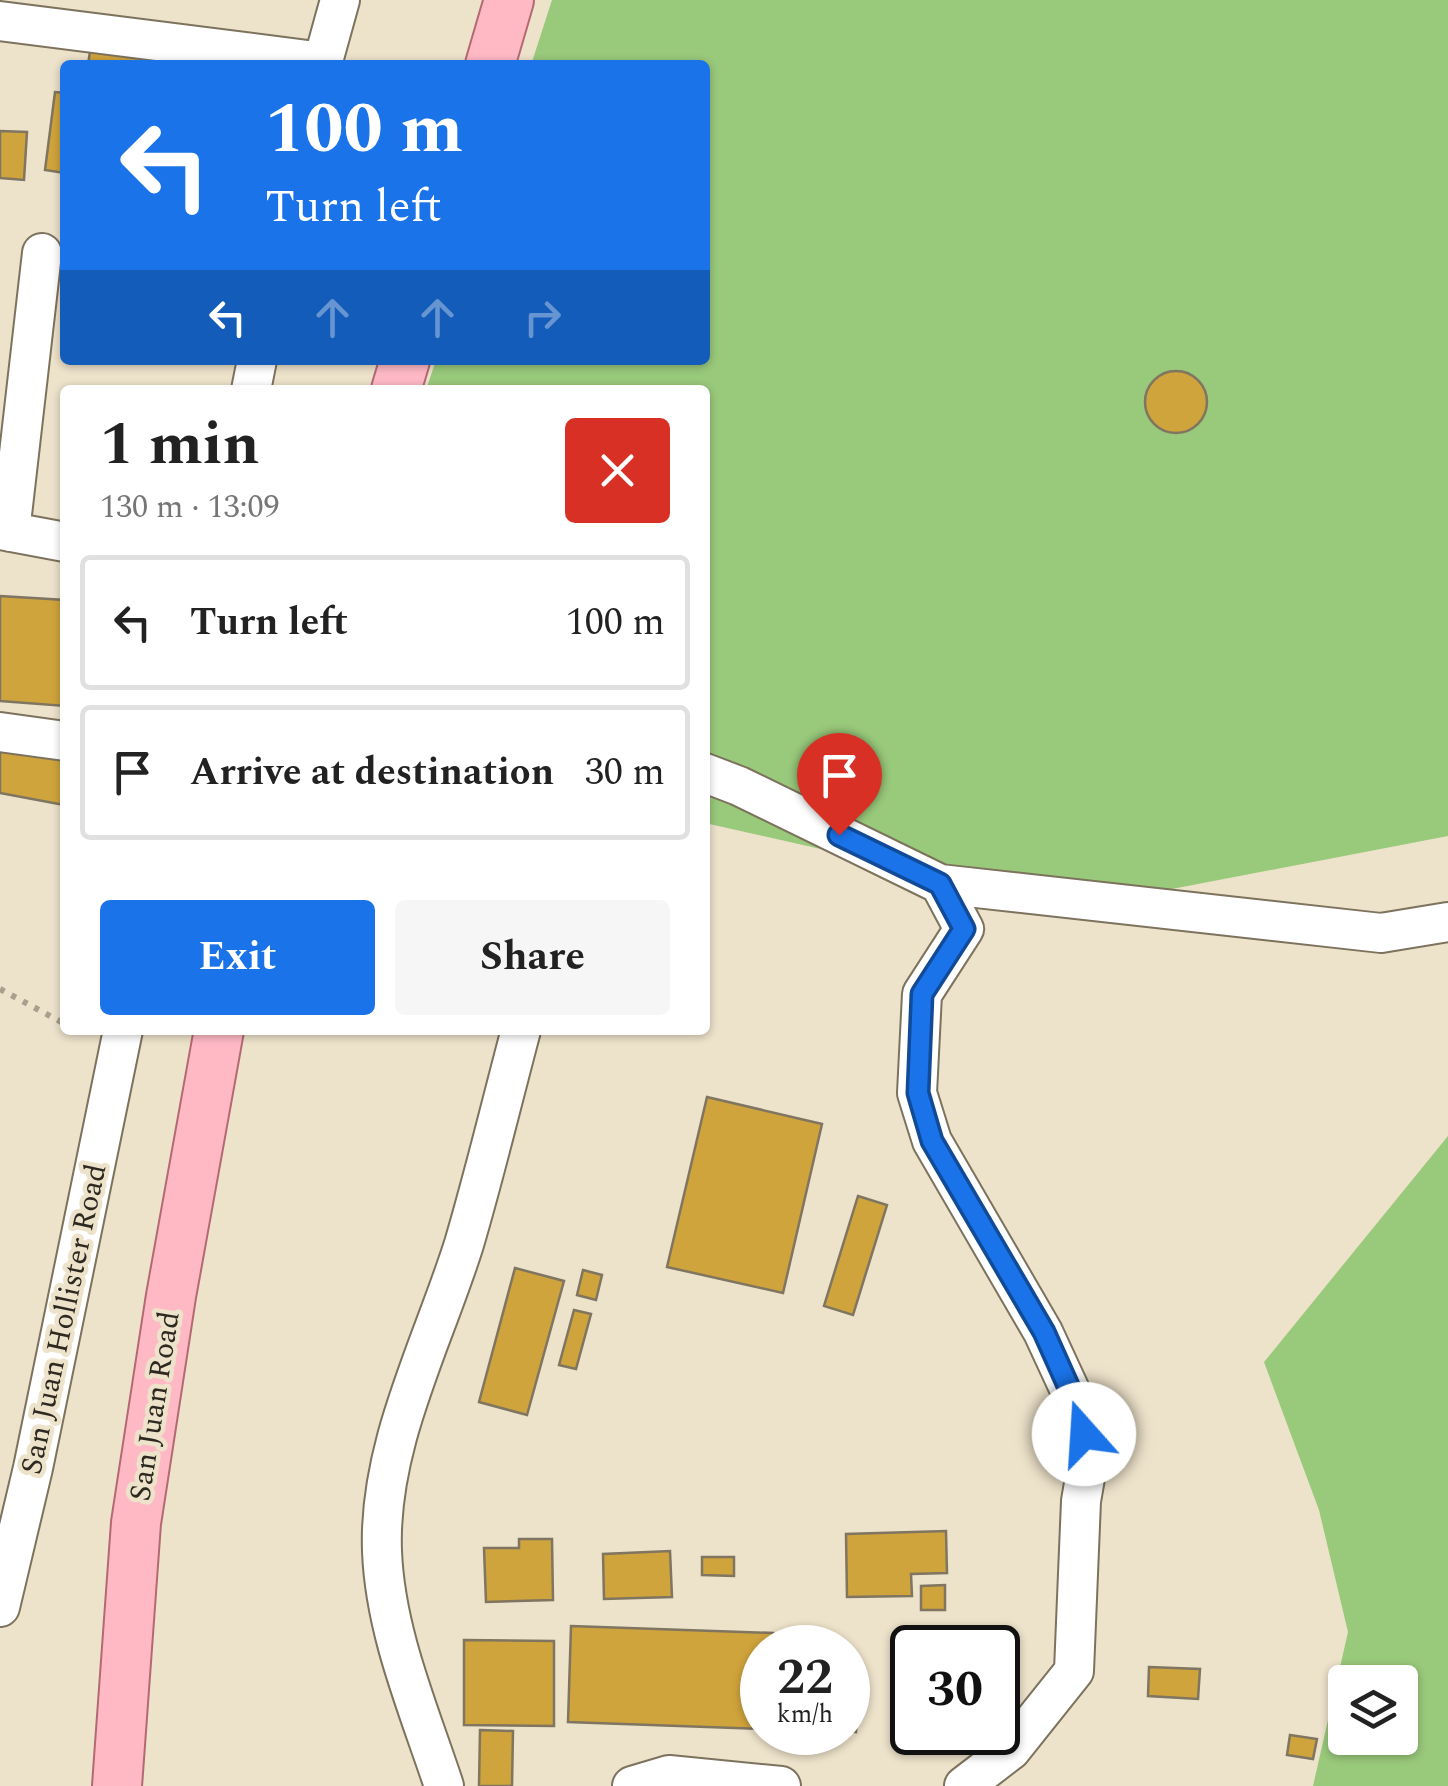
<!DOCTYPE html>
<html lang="en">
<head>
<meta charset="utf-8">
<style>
  :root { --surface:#fff; --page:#f6f6f6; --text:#222; --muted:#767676; --line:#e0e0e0; --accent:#1a73e8 }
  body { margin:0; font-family:Spectral,serif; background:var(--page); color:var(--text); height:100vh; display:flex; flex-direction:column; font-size:38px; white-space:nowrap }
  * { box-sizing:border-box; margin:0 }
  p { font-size:32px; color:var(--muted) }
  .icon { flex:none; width:55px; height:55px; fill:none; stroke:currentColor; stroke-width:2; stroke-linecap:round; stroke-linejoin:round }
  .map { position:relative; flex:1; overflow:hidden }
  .side { position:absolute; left:60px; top:385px; width:650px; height:650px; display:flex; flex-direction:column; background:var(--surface); border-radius:10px; box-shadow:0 2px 8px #0004 }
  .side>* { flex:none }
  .banner { position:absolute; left:60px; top:60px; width:650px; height:305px; border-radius:10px; box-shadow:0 2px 8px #0004; background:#1a73e8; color:#fff; overflow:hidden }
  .controls { position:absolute; left:1328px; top:1665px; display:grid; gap:20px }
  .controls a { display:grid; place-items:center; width:90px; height:90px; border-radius:10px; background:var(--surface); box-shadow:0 2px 8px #0004; font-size:50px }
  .speed { position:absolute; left:740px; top:1625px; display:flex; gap:20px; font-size:50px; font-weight:700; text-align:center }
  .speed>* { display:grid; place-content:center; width:130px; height:130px; border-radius:50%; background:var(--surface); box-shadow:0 2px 8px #0004; line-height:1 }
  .speed small { font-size:25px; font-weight:400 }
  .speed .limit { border:5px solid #111; border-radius:15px; background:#fff; color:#111 }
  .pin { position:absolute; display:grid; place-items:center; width:85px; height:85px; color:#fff; margin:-102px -42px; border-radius:50% 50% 50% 0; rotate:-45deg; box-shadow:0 0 10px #0007 }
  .pin .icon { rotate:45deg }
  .me { position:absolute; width:110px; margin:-55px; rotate:341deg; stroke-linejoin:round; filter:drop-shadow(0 0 8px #0008) }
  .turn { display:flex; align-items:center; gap:35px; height:210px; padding:0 40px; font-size:45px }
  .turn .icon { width:130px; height:130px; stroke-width:2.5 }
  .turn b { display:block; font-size:70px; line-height:85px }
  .lanes { display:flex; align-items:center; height:95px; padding:0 40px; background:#0003; justify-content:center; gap:50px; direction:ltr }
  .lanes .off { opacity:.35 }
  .round { display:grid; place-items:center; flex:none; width:105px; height:105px; border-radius:10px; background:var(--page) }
  .headline { display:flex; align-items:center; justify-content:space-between; height:170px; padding:0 40px }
  h1 { font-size:60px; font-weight:700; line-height:75px }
  .primary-button { display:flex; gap:20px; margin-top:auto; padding:20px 40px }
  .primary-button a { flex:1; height:115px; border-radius:10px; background:var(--accent); color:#fff; font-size:40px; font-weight:700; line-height:115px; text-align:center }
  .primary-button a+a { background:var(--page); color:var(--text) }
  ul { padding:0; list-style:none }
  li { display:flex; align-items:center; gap:30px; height:135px; margin:0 20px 15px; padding:0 20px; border:5px solid var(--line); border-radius:10px }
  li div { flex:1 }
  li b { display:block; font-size:38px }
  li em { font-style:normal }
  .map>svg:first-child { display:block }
</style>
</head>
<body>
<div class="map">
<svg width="1448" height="1786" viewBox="0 0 1448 1786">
  <rect width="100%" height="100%" fill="#ede2ca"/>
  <path fill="#99c97b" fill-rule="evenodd" d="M552,0h896v836l-370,71 -373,-84v-433h-279l10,-30h269v-295h-174z
    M1448,1136v650h-135l35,-154 -29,-122 -55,-148zM1345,1682h55v56h-55z"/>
  <path fill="#d0a43c" stroke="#7f7560" stroke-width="2.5" d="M91,44l119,21h-122z
    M55,92l10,1v80l-20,-3z
    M0,131l27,1 -3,48 -24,-2z
    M1145 402a31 31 0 1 1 62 0a31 31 0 1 1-62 0Z
    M0,596l65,4v106l-65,-5z
    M0,744l65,11 -1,50 -64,-12z
    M707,1097l115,27 -39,169 -116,-26z
    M858,1196l29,9 -34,110 -29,-9z
    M515,1268l49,13 -37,134 -48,-13z
    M583,1270l19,5 -6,25 -19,-5z
    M574,1310l17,4 -15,55 -17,-4z
    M946,1531l1,42 -36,1 1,22 -65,1 -1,-63z
    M519,1539h33l1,61 -67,2 -2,-54h35z
    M670,1551l2,46 -68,2 -1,-45z
    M702,1557h32v19l-32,-1z
    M945,1585v25h-24v-24z
    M571,1626l202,7 -1,15h-10v81l-194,-7z
    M464,1640l90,1v85l-90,-1z
    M848,1667l10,1 -2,64 -8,-1z
    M1149,1667l51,2 -2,30 -50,-3z
    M480,1730l33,1 -1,55h-33z
    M1290,1735l27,4 -4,20 -26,-4z"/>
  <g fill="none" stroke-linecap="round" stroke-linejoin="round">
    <defs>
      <path id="minor" d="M0,21l323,41
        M322,65l18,-65
        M251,390l6,-30
        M0,530l65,12
        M10,532l32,-279
        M0,732l65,9
        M705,773l34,13 201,98 441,49 67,-11
        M940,884l24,45 -42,65 -5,99 15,48 111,191 31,67 11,34 1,39 -5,29 -7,170 -63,79 -47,36
        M0,1607l33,-139 90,-438
        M444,1786c-25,-76 -59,-154 -62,-235 -4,-106 51,-208 82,-307 21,-71 38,-143 57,-214
        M632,1786l37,-11 112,11"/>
      <path id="major" d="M490,65l19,-65
        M396,390l9,-30
        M117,1786l19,-263 35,-227 48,-266"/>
    </defs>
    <use href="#minor" stroke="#7c725d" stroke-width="42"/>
    <use href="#major" stroke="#b46972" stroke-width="52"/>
    <path stroke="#a8a08d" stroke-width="6" stroke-dasharray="5 8" stroke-linecap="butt" d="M0,989l65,35"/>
    <use href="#minor" stroke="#fff" stroke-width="38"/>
    <use href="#major" stroke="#feb9c5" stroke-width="48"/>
  </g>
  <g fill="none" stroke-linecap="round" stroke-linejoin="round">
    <defs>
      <path id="route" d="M839,835l101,49 24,45 -42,65 -4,99 14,48 112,191 30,67 10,35"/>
    </defs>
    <use href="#route" stroke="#114b97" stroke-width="25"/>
    <use href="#route" stroke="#1a73e8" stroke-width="18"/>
  </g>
  <g text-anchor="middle" stroke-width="9" stroke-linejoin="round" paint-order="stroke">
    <g font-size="30" fill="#2d2920" stroke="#ede2ca">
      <text transform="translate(63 1319) rotate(-78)" y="10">San Juan Hollister Road</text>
      <text transform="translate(154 1406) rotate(-81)" y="10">San Juan Road</text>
    </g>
  </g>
</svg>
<div class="controls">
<a><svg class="icon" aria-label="layers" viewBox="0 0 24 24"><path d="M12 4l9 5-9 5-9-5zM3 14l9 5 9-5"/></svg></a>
</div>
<div class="speed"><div>22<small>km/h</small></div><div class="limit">30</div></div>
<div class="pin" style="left:839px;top:835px;background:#d93025"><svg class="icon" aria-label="arrive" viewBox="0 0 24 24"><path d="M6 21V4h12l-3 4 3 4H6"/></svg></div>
<svg class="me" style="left:1084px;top:1434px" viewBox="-20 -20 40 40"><circle r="19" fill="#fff"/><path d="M0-13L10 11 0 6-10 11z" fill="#1a73e8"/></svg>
<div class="banner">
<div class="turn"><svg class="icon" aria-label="left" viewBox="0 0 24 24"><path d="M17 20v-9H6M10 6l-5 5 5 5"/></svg><div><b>100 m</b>Turn left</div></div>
<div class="lanes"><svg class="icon" aria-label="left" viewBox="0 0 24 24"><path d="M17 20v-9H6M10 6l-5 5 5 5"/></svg><svg class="icon off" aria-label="ahead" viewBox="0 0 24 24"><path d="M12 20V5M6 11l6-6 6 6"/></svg><svg class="icon off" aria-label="ahead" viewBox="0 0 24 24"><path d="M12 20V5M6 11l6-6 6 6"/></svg><svg class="icon off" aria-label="right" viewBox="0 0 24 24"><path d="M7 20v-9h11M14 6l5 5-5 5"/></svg></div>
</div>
<section class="side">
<div class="headline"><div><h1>1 min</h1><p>130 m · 13:09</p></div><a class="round" style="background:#d93025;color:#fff"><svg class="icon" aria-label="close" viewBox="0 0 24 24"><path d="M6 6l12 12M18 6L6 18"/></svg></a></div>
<ul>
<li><svg class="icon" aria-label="left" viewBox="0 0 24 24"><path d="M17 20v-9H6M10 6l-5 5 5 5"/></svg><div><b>Turn left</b></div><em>100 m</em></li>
<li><svg class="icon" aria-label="arrive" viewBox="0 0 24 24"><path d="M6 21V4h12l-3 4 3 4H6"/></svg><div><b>Arrive at destination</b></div><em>30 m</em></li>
</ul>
<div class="primary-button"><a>Exit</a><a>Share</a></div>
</section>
</div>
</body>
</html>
